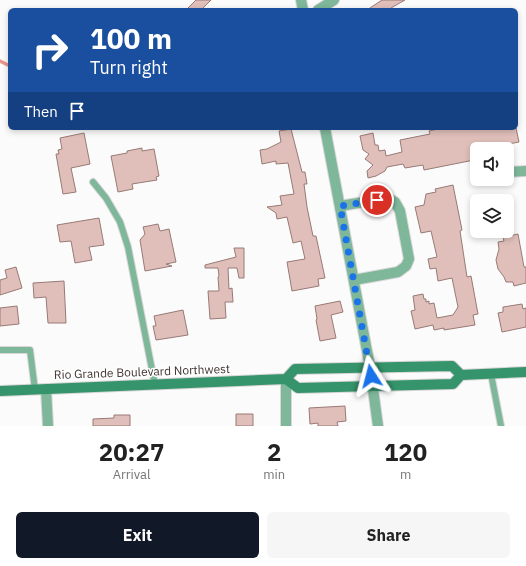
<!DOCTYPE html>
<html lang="en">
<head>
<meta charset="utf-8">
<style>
  :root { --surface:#fff; --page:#f6f6f6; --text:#222; --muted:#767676; --accent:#111827 }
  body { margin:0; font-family:"IBM Plex Sans",sans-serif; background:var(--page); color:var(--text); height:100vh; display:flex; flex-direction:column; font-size:15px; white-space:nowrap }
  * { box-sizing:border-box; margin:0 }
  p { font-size:13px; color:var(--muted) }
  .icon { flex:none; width:22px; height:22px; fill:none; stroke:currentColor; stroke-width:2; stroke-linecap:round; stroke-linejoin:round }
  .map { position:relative; height:426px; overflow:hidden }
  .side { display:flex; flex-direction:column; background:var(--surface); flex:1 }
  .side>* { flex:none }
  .hud { position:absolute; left:8px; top:8px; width:510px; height:122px; border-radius:6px; box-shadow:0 2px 6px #0003; background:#1a4fa0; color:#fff; overflow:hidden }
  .tools { position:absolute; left:470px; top:142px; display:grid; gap:8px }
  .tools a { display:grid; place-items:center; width:44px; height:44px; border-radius:6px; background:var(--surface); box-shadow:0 2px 6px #0003; font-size:20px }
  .pin { position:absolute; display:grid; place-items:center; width:34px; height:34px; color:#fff; margin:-17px; border:2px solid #fff; border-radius:50%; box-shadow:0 1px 4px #0007 }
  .me { position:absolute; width:44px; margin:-22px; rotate:351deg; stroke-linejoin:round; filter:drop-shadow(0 0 3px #0008) }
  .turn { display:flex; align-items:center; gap:14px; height:84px; padding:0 16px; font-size:18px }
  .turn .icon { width:52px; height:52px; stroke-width:2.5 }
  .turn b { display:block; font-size:28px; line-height:34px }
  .then { display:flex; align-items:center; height:38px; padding:0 16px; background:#0003; gap:8px; font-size:15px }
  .eta { display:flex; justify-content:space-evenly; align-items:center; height:68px; text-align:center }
  .eta b { font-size:24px; font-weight:700; line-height:28px }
  .cta { display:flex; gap:8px; margin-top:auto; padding:8px 16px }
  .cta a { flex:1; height:46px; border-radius:6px; background:var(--accent); color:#fff; font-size:16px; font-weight:700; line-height:46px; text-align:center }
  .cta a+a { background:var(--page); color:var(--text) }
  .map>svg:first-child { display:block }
</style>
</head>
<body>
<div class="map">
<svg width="526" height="426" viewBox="0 0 526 426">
  <rect width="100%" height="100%" fill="#fbfbfb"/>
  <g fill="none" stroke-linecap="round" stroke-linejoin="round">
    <path stroke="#e89689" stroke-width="3.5" d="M0,61l10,5"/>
  </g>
  <path fill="#e0bfba" stroke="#987a75" d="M196,0h15l-10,10h-15z
    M382,0h23l-14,8v2h-24z
    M442,128h74l3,14 -47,9 2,9 -50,10 -1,-5 -18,3 -2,-4 -16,3 -2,4 -9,5 -8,2 -1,-7 6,-6 -8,-6 4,-5 -6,-4 -3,-14 13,-3 2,12h3l1,6 6,-1 1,6 16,-4 -2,-12 30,-6 -1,-3z
    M291,129l11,43h3l2,12h-3l3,23 6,29h3l9,42 -7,1 1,7 -27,5 -5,-29 18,-3 -4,-18 -8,2 -6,-26 -10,2 -1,-6 -9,-6 15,-2 -2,-9 14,-2 -6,-31 -12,1v-3l-14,3 -2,-14 7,-1 14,-7 -2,-11z
    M84,133l6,31 -19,4 5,24 -13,2 -7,-40h3l-1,-4 4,-1 -2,-11z
    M142,148v3l12,-2 5,27 -3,1 1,3 -25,4 1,5 -15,3 -7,-36 16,-3v-2z
    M453,185l9,45 -2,1 7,46 4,-1 7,38 -5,1 2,10 -31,5v-2l-10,2 -1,-5 -18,4 -4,-18 4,-1 -2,-14 10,-2 1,5h2v3l3,-1v3l5,-1 3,15 16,-3 5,-8 -6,-29 -14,3 -2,-13 -6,1 -2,-10 9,-2 -6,-26 -10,2 -6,-26 9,-2 2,-11 10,-2 -1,-3z
    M99,218l5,27 -15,2 3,13 -17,3 -4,-22 -11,1 -3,-17z
    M158,224l2,7 9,-2 7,33 -10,2 6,2 -27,5 -5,-31 5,-6 -2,-7z
    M518,234l6,33h2v16l-12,3 -1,-4h-7l-2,-5 -6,-8 -2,-9 3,-11 -1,-7 6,-1 -1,-4z
    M234,248h10v30h-5l-2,-10h-9l1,21 3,-1 1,14h-8l1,16 -16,1 -2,-28h11l-1,-14 1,-1 -1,-8h-13v-3l31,-8z
    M16,267l6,21 -22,7v-15l7,-2 -2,-8z
    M64,281l2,42h-18l-2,-26 -12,1 -1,-15z
    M340,301l3,11 -12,3 5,23 -16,3 -4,-21 1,-1 -2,-13z
    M522,304l1,5 3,-1v19l-24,5 -4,-19 5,-1v-5z
    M17,306l2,18 -19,2v-18z
    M183,310l5,25 -32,5 -3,-14h3l-2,-10z
    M345,406l1,15 -9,1 1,4h-20v-3l-8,1 -1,-16z
    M236,414h17v12h-17z
    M114,415h16v11h-37v-7l21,-1z"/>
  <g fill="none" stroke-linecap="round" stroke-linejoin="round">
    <defs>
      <path id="service" d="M93,182l13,16 14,24 8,25 27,138
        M0,350h30l5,40
        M491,374l10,52"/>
      <path id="minor" d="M301,0l2,10
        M318,10l16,-10
        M325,128l45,239
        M507,172l19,-1
        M340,206l48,-8 7,4 5,9 9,48 -3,7 -8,6 -44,8
        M286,379v47
        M46,389l2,37"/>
      <path id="tertiary" d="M370,367l8,59"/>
      <path id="secondary" d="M286,379l9,-10 157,-3 9,9 65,-3
        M0,391l286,-12 12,9 155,-4 8,-9"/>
    </defs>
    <use href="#service" stroke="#d9d7d7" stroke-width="8"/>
    <use href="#minor" stroke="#d9d7d7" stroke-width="12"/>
    <use href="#tertiary" stroke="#d9d7d7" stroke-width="12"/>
    <use href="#secondary" stroke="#d9d7d7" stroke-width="12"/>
    <use href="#service" stroke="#7eb79a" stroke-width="6"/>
    <use href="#minor" stroke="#7eb79a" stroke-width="10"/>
    <use href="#tertiary" stroke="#7eb79a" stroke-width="10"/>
    <use href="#secondary" stroke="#35946b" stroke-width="10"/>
  </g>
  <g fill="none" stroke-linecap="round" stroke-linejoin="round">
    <path stroke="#1a73e8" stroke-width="7" stroke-dasharray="0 12.6" d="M371,376l-31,-170 37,-6"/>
  </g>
  <g text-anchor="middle" stroke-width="3" stroke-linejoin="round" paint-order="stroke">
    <g font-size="12" fill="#403331" stroke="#fff">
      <text transform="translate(142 372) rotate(-2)" y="4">Rio Grande Boulevard Northwest</text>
    </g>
  </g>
</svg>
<div class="tools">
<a><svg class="icon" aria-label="sound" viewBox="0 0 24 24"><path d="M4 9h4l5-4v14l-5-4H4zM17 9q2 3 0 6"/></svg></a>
<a><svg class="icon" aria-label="layers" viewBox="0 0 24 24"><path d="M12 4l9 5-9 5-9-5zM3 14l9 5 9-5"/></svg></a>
</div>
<div class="pin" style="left:377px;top:200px;background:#d93025"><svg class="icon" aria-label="arrive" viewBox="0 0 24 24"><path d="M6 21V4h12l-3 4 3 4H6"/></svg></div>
<svg class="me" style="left:371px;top:376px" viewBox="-20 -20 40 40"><path d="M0-17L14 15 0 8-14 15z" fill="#1a73e8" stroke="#fff" stroke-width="4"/></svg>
<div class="hud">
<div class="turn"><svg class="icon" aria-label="right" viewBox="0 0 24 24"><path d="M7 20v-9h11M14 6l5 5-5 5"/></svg><div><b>100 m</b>Turn right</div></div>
<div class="then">Then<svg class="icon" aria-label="arrive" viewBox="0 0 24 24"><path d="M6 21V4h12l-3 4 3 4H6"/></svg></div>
</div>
</div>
<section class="side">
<div class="eta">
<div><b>20:27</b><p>Arrival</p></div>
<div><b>2</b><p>min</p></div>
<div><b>120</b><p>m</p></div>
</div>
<div class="cta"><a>Exit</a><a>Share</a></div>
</section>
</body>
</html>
